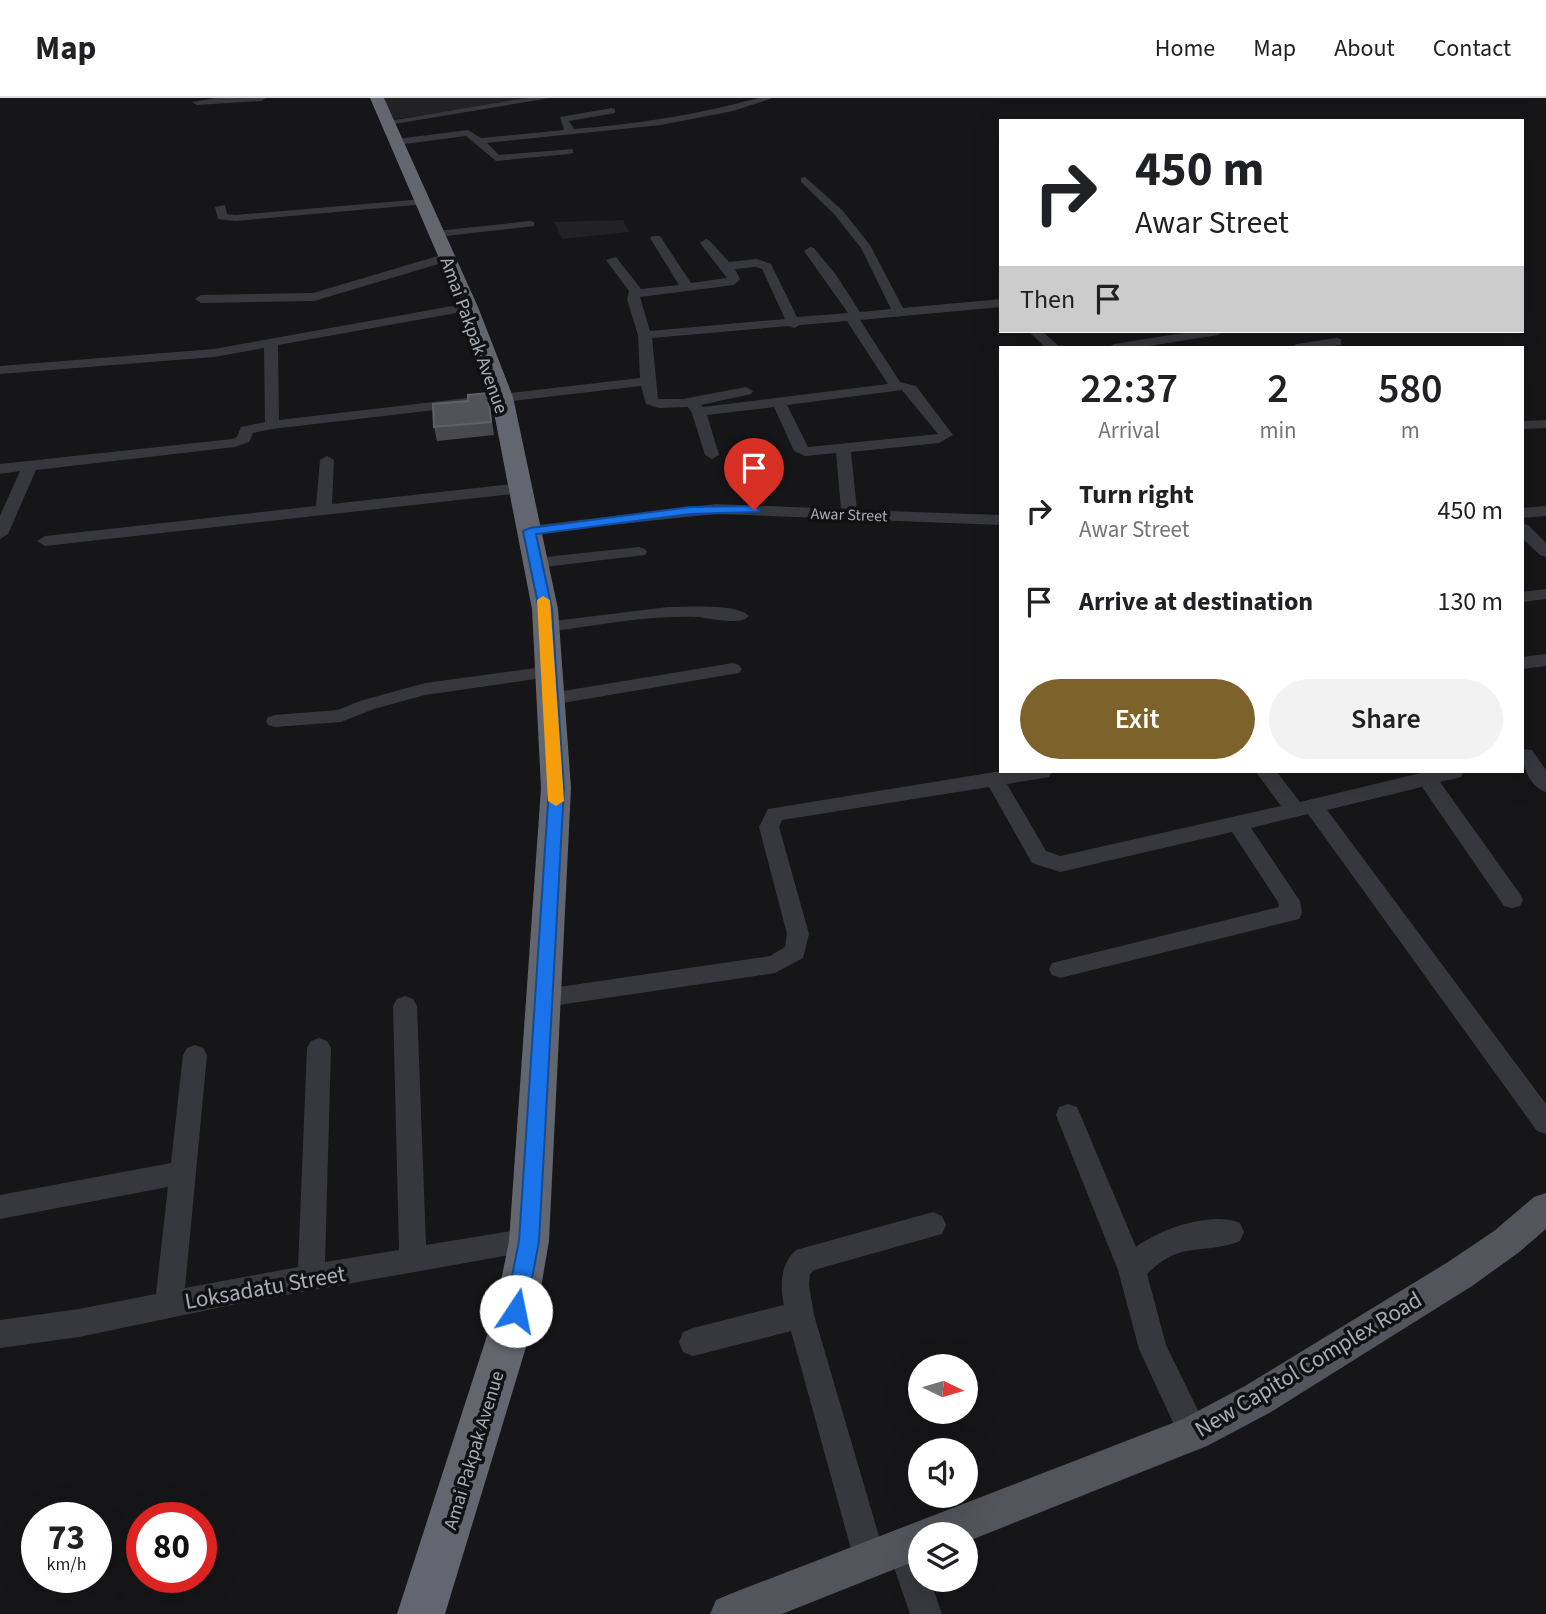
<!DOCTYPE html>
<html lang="en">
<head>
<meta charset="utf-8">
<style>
  :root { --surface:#fff; --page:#f2f2f2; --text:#202124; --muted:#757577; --line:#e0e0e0; --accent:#7e622b }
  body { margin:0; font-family:"Source Sans 3",sans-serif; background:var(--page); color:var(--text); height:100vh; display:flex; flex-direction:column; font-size:26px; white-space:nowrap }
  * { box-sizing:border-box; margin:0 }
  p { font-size:23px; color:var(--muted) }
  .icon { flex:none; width:38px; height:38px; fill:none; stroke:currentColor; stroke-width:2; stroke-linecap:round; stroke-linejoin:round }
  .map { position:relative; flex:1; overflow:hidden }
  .details { position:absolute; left:999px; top:248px; width:525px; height:427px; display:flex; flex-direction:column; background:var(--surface); border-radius:0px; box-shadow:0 7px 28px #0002 }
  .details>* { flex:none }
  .banner { position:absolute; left:999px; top:21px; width:525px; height:214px; border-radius:0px; box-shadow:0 7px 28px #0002; background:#fff; color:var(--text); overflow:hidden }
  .needle { width:46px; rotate:95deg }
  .tools { position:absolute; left:908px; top:1256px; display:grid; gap:14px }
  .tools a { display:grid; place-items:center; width:70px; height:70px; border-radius:50%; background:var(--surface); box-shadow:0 7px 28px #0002; font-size:35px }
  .speed { position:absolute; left:21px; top:1404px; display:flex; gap:14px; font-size:35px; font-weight:700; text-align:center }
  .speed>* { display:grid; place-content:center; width:91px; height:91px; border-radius:50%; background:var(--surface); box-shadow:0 7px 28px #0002; line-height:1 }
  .speed small { font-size:18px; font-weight:400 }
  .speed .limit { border:10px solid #d22; background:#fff; color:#111 }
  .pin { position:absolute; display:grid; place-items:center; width:60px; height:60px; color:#fff; margin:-72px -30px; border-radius:50% 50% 50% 0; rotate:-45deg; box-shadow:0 0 7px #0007 }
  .pin .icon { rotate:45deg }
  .me { position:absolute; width:77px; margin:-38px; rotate:11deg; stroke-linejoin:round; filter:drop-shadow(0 0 5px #0008) }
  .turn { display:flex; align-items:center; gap:24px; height:147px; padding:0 21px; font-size:32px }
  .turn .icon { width:91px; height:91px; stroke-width:2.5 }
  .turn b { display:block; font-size:49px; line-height:60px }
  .then { display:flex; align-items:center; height:66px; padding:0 21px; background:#0003; gap:14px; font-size:26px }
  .eta { display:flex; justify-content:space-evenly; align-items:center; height:119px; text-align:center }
  .eta b { font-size:42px; font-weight:600; line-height:49px }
  .button { display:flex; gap:14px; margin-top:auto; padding:14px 21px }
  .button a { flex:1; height:80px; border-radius:42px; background:var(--accent); color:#fff; font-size:28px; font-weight:600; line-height:80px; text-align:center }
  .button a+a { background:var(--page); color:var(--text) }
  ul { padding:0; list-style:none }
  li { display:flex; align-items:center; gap:21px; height:91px; padding:0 21px }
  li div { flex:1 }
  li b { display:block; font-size:26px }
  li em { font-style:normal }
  header { display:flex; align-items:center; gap:42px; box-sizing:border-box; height:98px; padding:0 35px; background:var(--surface); border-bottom:2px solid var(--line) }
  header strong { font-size:33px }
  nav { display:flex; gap:38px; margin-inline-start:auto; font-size:24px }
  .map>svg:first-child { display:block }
</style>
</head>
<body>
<header>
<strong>Map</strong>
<nav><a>Home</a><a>Map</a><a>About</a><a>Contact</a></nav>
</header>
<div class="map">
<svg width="1546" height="1516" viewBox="0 0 1546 1516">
  <rect width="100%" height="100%" fill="#161618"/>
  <path fill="#222225" d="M383,0h162l-151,21z
    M623,122l6,12 -67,7 -8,-17z"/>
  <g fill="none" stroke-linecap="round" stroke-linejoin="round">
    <path fill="#37383d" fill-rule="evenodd" d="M215,0h51l-5,3 -64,4 -5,-3z
      M526,0h24l-162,27 -5,-3z
      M758,0h15l-40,13 -72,14 -174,18 12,12 74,-6v4l-4,1 -73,7 -30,-25 -69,9 -5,-3 5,-3 71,-9 13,8 83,-8 -4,-13 52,-9 3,1v4l-46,8 5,8c62,-5 123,-14 184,-31z
      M805,79l37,33 28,35 33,63 98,-9v8l-141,13 40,62 16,4 37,49 -14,8 -88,9 6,58 144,5v10l-285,-11 -192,20 -2,-3 2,-3 6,-2 186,-22 125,5 -5,-56 -31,3 -11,-5 -20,-44 -67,8 12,40 -7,4 -7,-4 -13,-42 -4,-6 -29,1 -13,-4 -5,-18 -369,43 -19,4 -4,9 -14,5 -199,23 -28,64 -8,5v-23l20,-45 -20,3v-10l232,-25 5,-2 4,-10 24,-5 -1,-74 -50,9 -214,17v-8l214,-17 255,-46 6,4 -2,3 -195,35 1,75 361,-42 -2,-43 -11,-36 2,-8 -23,-31 10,-3 25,32 38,-4 -29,-47 2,-2h8l31,47 36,-5 -27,-35 6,-4 4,2 19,21 28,-3 14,5 26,53 51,-4 -44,-62 6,-4 4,1 22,27 24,37 31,-3 -30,-61 -27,-34 -33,-32v-4zM756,169l6,2 23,50 -135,12 -10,-34 94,-12 6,-6 -5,-10zM847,223l41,63 -185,23 -2,-2 50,-11 2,-3 -7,-4 -63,12h-25l-6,-61 137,-12 5,2 6,-3zM902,292l36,44 -130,13 -21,-42z
      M423,101l4,1v4l-192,17 -17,-2 -3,-12 10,-2 2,9 8,1z
      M530,123l4,1v4l-97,11 -6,-3 6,-3z
      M448,155l6,4 -2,3 -138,41 -113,2 -6,-4 6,-4 112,-2z
      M1028,233h14l19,17h-15z
      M1196,233h29l-7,4 -81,13h-30l7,-4z
      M1336,240l5,1v6l-20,3h-31l7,-4z
      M1546,322v8l-24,1v-8z
      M327,358l7,4 -2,44 189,-21 8,5 -8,5 -476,53 -8,-5 8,-5 271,-30 4,-46z
      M1546,408v10l-24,2v-10z
      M1522,425l6,2 18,18v14l-6,-2 -18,-17z
      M639,449l6,2 2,3 -2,3 -109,13 -8,-5 8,-5z
      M1546,491v10l-24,3v-10z
      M668,509c18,0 69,-4 81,9 -9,10 -39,2 -52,1 -50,-2 -101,9 -151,15l-9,-5 9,-5z
      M1546,556v12l-24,3v-12z
      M733,565l6,2 3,4 -3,4 -188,32 -7,-2 -2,-4 2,-4 7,-2z
      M550,568l9,6 -3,4 -131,19 -51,14 -33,13 -66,5 -7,-2 -2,-4 2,-4 7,-2 63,-5 22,-9 65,-18z
      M1522,651l10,1 14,20v22c-17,-5 -24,-27 -24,-43z
      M1001,673l51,1 -3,5 -42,7 39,67 14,5 221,-50 -25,-34h21l23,30 125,-30h39l-3,5 -21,5 80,112 3,6 -3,6 -8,2 -8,-2 -82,-119 -95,23 219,294v30l-9,-3 -229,-317 -57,14 49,73 2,12 -3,6 -239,59 -8,-3 -3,-6 3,-6 227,-56 -1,-5 -46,-70 -172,40 -28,-9 -43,-76 -207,33 -3,7 30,107 -6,24 -28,15 -230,34 -8,-2 -4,-7 4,-7 8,-2 225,-33 15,-9 2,-13 -28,-107 9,-18z
      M405,898l8,3 4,7 9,239 103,-17 9,4 4,9 -4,9 -292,52 -167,35 -79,11v-28l79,-11 77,-15 12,-107 -168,32v-24l171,-32 12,-108 4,-7 8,-3 8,3 4,7 -22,233 113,-21 9,-219 4,-7 8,-3 8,3 4,7 -6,214 74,-12 -6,-244 4,-7z
      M1068,1006l9,3 59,140c24,-18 75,-36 104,-24l4,9 -4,9c-38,15 -58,-2 -93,33l19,71 43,88 -4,11 -11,4 -11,-4 -44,-95 -21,-79 -62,-155 3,-8z
      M933,1114l9,4 4,9 -4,9 -128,36 -4,4 -1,11 5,30 72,245 -5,11 -11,5 -11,-5 -5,-11 -63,-229 -98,25 -10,-4 -4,-10 4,-10 10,-4 91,-23c-4,-20 -4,-40 12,-55z
      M903,1433l11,5 6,16v28h10l12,34h-32l-23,-67 5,-11z"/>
    <path fill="#53555c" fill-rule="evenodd" d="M1546,1095v36l-28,24 -46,33 -201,126 -64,34 -241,96v-7h-46v24l-138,55h-72l6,-14 14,-6 453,-175 62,-33 203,-124 46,-31 40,-34z"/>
    <path fill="#63666e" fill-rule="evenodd" d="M370,0h14l94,209 35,90 45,212 13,179 -22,453 -12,70 -92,303h-48l98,-303 14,-70 32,-453 -9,-179 -41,-212 -31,-90z"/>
  </g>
  <path fill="#47494d" d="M488,295l6,42 -57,6 -3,-14 34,-26z"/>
  <path fill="#525359" stroke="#5f6168" stroke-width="2" d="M488,295l3,29 -57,5 -1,-23 35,-3v-6z"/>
  <path fill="#1a73e8" stroke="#114b97" stroke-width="2" d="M754,408l6,4 -2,2 -68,2 -154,20 16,75 12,179 -25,453 -13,70 -3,7 -7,3 -8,-3 -3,-7 14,-70 30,-453 -10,-179 -16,-78 7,-3 160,-21z"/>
  <path fill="#f59e0b" d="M543,498l7,4 14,201 -8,5 -8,-5 -11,-201z"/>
  <g text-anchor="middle" stroke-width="7" stroke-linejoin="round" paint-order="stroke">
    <g font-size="16" fill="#a8adb8" stroke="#111113">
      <text transform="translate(849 416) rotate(2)" y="6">Awar Street</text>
    </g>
    <g font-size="19" fill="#a8adb8" stroke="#111113">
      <text transform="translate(475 237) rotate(70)" y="7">Amai Pakpak Avenue</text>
      <text transform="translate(473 1352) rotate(-73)" y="7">Amai Pakpak Avenue</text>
    </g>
    <g font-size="23" fill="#a8adb8" stroke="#111113">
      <text transform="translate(265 1189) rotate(-10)" y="8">Loksadatu Street</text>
      <text transform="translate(1308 1266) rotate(-31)" y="8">New Capitol Complex Road</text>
    </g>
  </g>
</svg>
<div class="tools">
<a><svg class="needle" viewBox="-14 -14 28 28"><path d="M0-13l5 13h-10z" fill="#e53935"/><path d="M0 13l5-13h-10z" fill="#757577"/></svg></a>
<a><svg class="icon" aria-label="sound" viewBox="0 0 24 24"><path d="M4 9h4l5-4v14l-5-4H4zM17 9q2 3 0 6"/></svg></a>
<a><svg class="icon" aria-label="layers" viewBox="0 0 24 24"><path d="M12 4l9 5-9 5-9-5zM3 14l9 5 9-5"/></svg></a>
</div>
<div class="speed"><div>73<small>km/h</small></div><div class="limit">80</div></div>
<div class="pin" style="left:754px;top:412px;background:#d93025"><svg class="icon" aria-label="arrive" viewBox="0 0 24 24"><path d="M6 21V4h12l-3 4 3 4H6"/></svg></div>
<svg class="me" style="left:516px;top:1213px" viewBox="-20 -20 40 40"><circle r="19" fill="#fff"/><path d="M0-13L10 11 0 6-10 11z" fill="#1a73e8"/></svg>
<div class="banner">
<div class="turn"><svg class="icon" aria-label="right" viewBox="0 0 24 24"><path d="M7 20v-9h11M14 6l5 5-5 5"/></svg><div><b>450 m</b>Awar Street</div></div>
<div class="then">Then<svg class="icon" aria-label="arrive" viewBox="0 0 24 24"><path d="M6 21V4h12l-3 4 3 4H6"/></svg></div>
</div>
<section class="details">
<div class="eta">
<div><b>22:37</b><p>Arrival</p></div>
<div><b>2</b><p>min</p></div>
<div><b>580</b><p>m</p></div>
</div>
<ul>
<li><svg class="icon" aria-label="right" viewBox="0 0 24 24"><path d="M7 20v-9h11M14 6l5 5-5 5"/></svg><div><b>Turn right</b><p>Awar Street</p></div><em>450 m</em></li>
<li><svg class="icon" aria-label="arrive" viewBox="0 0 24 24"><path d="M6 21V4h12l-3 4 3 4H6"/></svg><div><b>Arrive at destination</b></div><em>130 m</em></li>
</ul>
<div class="button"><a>Exit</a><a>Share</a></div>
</section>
</div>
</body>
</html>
